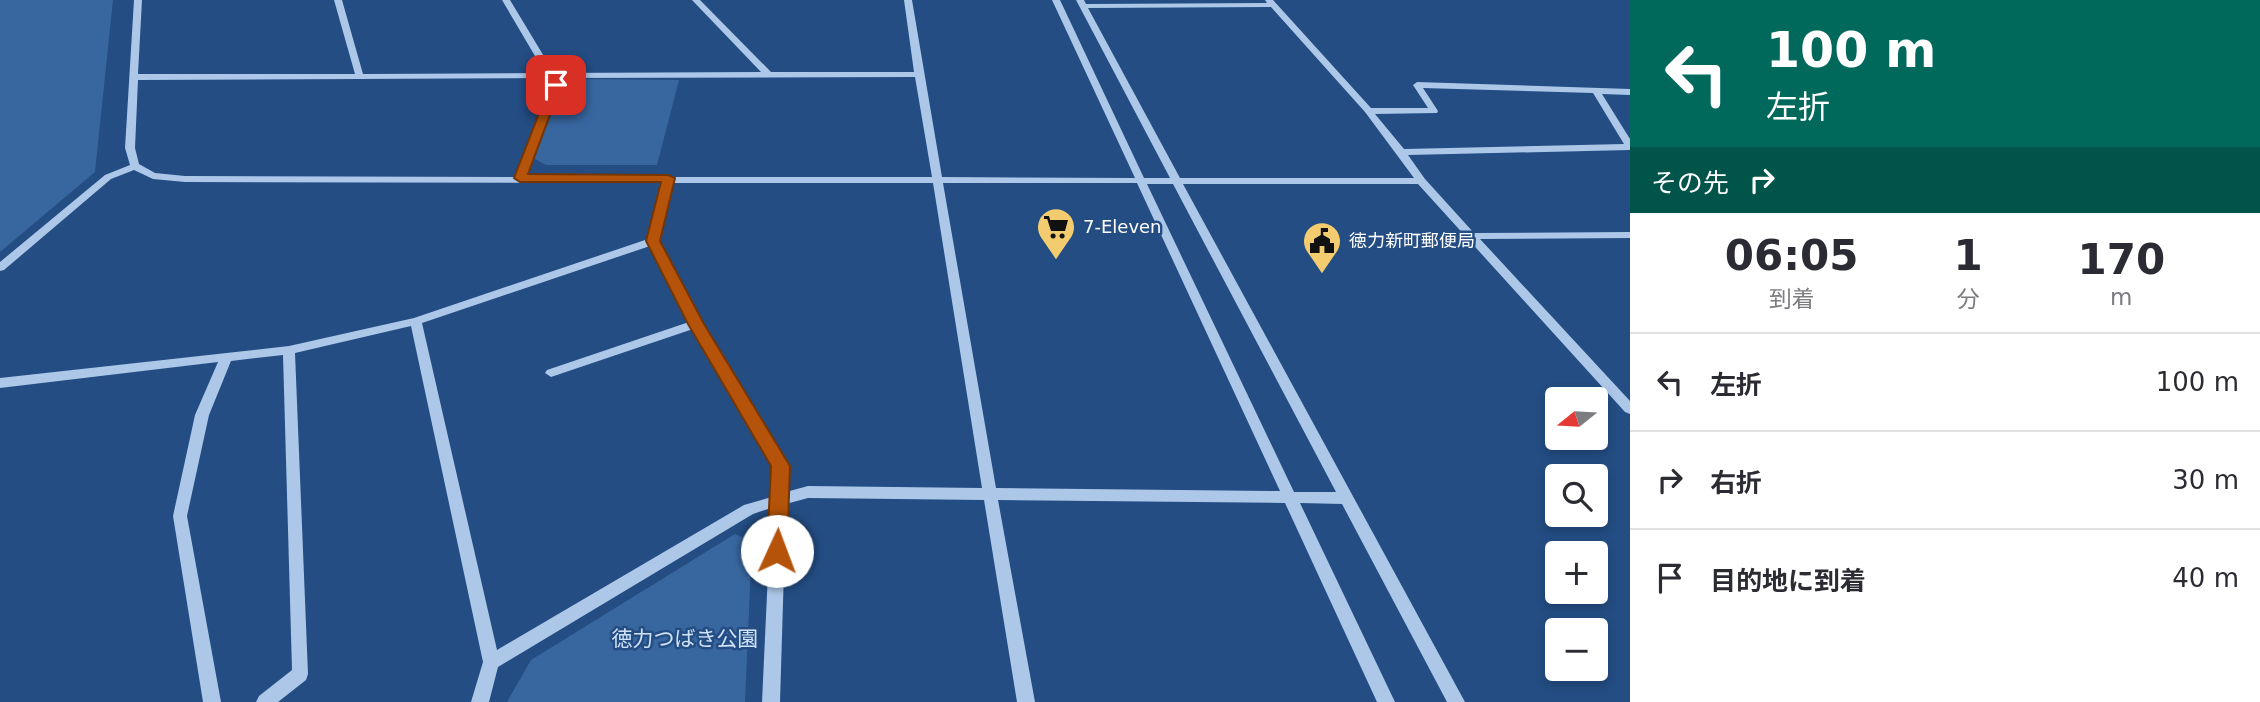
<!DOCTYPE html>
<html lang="ja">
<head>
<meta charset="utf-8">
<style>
  :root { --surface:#fff; --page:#f7f7f7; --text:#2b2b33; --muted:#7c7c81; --line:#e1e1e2 }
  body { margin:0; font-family:"DejaVu Sans","Noto Sans JP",sans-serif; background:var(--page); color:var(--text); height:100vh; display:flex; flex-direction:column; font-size:26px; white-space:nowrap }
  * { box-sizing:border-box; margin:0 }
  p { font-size:23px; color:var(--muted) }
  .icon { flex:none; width:38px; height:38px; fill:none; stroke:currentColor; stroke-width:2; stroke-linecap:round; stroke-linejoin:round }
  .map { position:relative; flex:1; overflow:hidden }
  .sheet { display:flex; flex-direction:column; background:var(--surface); width:630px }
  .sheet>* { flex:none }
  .hud { background:#00695c; color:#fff; overflow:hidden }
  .needle { width:46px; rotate:252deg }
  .tools { position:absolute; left:1545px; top:387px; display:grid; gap:14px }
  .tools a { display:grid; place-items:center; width:63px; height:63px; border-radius:7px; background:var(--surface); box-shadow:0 4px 10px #0003; font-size:35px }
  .pin { position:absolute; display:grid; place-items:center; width:60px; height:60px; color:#fff; margin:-30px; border-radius:14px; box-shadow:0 4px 10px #0006 }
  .me { position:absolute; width:77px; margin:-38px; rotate:2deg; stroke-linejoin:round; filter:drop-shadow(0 0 5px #0008) }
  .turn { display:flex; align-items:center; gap:24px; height:147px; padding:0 21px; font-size:32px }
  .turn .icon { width:91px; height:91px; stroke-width:2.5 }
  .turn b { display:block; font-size:49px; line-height:60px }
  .then { display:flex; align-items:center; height:66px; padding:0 21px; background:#0003; gap:14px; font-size:26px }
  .eta { display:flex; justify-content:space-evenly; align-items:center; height:119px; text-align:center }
  .eta b { font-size:42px; font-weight:700; line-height:49px }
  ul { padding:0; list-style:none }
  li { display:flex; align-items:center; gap:21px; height:98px; padding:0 21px; border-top:2px solid var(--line) }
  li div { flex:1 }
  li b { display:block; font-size:26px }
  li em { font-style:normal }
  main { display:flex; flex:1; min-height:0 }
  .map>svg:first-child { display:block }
</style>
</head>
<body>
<main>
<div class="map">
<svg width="1630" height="702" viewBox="0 0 1630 702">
  <rect width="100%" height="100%" fill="#234d83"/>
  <path fill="#3867a0" d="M0,0h113l-18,172 -95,80z
    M574,79l105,1 -22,85h-111l-13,-7 31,-73z
    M735,534l17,7 -7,161h-238l24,-42z"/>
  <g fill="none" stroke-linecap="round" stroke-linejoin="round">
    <path fill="#acc7e8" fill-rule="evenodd" d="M134,0h8l-4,74h217l-21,-74h8l21,74 182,-1 -43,-73h8l44,73 207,-1 -69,-72h8l71,72h143l-10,-72h8l30,177 193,1 -83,-178h8l84,178h26l-94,-178h8l2,4 181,-1 -2,-3h8l98,108h57l-15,-23 4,-3 213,7v6l-28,-1 28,45v11l-222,5 17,24 49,54 156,-1v6l-150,1 150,162v13l-5,-2 -207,-228h-235l282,518h-18l-105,-198 -42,-1 95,199h-18l-92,-199 -287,-3 37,202h-18l-33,-202 -176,-2 -22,6 -6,198h-18l9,-194 -18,6 -255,153 -9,35h-18l12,-40 -72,-336 -116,27 13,321 -2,6 -28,22h-22l3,-6 33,-26 -9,-315 -52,6 -22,54 -22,101 34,186h-18l-30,-186 22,-101 23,-53 -218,26v-10l289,-32 125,-28 234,-79 14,-56 -477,-1 -32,-3 -19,-9 -23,9 -107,91 -4,1v-9l105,-87 25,-10 -5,-17zM1271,7l94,105 49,66h-234l-92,-170zM915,77l17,100h-407l35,-93 -3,-6zM548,78l4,6 -36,93 -331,-1 -30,-3 -16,-9 -4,-16 3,-68zM1423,88l170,5 31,51 -220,5 -29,-35 62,-1 1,-2zM672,183h261l49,305 -174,-2 -22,6 1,-27 -85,-141 -44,-83zM943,183h194l143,308 -284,-3zM1147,184h26l163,308h-42zM650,246l39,76 -142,48 -2,3 6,4 142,-48 80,136 -1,32 -28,8 -247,145 -75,-327z"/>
  </g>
  <path fill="#b45309" stroke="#753606" stroke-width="2" d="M556,81l5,4 -33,89 140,1 7,3 -15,63 44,83 86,142 -3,85 -3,6 -7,2 -7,-2 -3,-6 4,-85 -83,-142 -42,-83 15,-59h-141l-6,-4 36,-93z"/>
  <defs>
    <symbol id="supermarket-pin" viewBox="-11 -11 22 30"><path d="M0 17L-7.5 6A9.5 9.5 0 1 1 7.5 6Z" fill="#f2cc6f" stroke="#234d83"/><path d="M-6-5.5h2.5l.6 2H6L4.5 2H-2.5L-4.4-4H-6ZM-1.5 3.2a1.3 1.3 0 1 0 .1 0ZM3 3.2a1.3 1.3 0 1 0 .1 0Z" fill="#111"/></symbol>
    <symbol id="civic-pin" viewBox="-11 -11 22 30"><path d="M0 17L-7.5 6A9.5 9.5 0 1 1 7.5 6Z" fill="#f2cc6f" stroke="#234d83"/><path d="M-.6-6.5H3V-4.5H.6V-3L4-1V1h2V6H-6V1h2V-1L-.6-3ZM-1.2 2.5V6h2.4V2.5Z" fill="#111"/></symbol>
  </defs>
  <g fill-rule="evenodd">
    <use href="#supermarket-pin" x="1034" y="205" width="44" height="60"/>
    <use href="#civic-pin" x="1300" y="219" width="44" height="60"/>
  </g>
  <g text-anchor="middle" stroke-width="5" stroke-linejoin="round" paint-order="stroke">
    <g font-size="18" fill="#fff" stroke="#234d83" text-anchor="start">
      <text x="1083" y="233">7-Eleven</text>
      <text x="1349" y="247">徳力新町郵便局</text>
    </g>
    <g font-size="21" fill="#cfe1f6" stroke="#234d83">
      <text x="685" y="646">徳力つばき公園</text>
    </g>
  </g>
</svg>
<div class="tools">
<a><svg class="needle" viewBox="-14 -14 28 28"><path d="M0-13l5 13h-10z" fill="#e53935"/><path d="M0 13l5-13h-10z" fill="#7c7c81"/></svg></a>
<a><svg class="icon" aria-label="search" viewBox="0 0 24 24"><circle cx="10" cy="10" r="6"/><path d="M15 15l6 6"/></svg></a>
<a>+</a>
<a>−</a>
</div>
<div class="pin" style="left:556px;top:85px;background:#d93025"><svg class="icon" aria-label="arrive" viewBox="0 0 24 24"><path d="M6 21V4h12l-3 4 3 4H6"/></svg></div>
<svg class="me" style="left:777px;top:551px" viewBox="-20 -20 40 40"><circle r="19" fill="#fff"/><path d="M0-13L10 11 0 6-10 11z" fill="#b45309"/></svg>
</div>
<section class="sheet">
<div class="hud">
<div class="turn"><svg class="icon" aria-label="left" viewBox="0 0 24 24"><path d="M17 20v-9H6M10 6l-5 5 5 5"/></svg><div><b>100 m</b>左折</div></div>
<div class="then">その先<svg class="icon" aria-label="right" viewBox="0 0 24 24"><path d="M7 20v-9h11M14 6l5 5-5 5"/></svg></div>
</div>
<div class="eta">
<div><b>06:05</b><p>到着</p></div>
<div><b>1</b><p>分</p></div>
<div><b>170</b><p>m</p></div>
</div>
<ul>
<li><svg class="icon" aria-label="left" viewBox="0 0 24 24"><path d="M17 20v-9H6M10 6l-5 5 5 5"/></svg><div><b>左折</b></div><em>100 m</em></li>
<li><svg class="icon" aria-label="right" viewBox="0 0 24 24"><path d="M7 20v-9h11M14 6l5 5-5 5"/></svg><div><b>右折</b></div><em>30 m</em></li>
<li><svg class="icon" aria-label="arrive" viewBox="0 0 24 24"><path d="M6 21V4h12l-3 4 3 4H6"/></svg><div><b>目的地に到着</b></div><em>40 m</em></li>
</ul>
</section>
</main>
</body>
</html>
